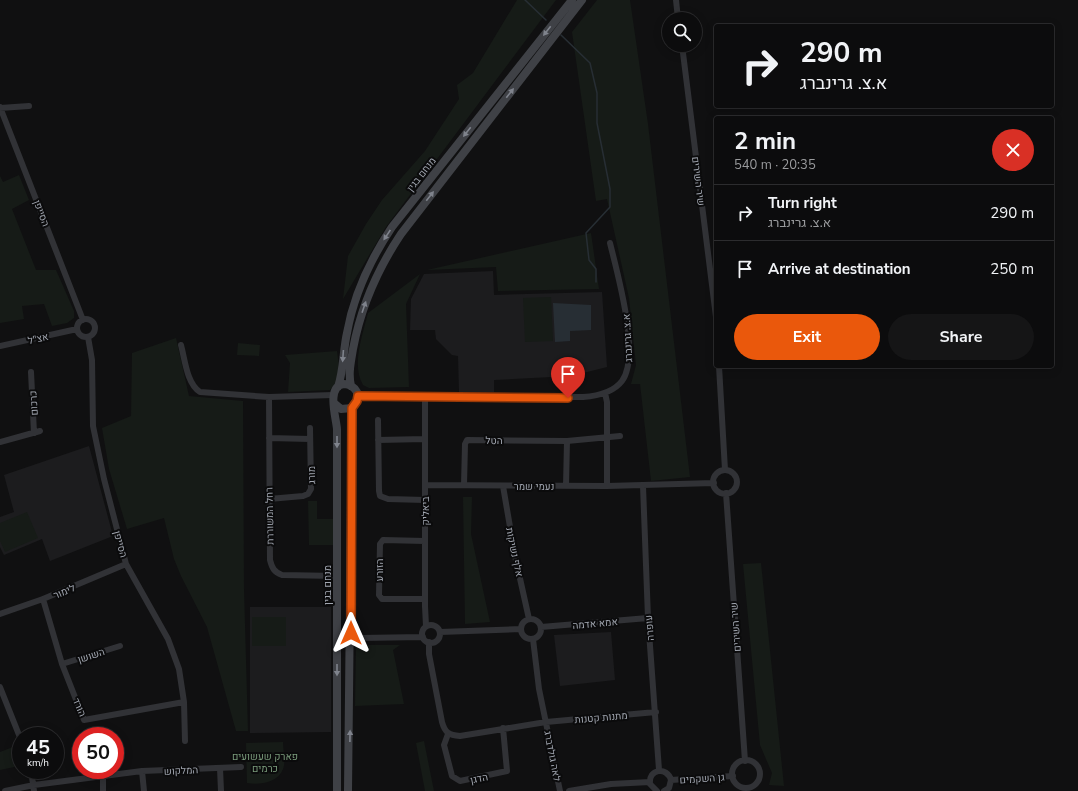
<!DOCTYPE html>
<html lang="en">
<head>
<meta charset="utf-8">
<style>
  :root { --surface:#0c0c0d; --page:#151516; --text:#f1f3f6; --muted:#9a9b9d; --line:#2c2c2e; --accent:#ea580c }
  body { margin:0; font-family:"Nunito Sans",Heebo,sans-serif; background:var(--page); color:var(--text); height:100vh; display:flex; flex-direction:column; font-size:15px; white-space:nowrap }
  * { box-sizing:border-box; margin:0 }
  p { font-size:13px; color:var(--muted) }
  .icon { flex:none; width:22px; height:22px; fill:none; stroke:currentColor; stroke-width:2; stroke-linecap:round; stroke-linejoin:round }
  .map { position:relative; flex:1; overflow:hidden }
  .sheet { position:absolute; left:714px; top:116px; width:340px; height:252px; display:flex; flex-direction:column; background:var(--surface); border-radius:4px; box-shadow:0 2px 10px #0003,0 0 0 1px var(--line) }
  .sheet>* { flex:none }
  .hud { position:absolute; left:714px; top:24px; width:340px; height:84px; border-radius:4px; box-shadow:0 2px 10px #0003,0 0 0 1px var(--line); background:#0c0c0d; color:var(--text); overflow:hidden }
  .tools { position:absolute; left:662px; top:12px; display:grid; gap:8px }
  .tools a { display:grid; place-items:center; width:40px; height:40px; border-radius:50%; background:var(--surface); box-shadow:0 2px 10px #0003,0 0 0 1px var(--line); font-size:20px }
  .speed { position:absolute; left:12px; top:727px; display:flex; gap:8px; font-size:20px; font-weight:700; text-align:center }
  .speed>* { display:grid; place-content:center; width:52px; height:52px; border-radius:50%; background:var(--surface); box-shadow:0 2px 10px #0003,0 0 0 1px var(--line); line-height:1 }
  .speed small { font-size:10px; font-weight:400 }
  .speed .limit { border:6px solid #d22; background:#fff; color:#111 }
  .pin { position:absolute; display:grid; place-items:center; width:34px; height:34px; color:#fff; margin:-41px -17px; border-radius:50% 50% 50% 0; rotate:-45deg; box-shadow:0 0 4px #0007 }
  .pin .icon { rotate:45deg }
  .me { position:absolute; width:44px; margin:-22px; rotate:0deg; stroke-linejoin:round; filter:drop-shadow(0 0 3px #0008) }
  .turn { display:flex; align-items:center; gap:14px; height:84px; padding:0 20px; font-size:18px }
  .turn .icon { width:52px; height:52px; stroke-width:2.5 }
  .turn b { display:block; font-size:28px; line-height:34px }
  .round { display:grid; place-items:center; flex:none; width:42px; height:42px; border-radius:21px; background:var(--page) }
  .headline { display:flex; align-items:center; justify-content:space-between; height:68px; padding:0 20px }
  h1 { font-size:24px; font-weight:700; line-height:30px }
  .action { display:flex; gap:8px; margin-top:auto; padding:8px 20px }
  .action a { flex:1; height:46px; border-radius:24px; background:var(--accent); color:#fff; font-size:16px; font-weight:700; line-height:46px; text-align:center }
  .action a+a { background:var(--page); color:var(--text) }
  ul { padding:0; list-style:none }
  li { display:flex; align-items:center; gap:12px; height:56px; padding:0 20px; border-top:1px solid var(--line) }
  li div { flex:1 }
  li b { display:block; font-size:15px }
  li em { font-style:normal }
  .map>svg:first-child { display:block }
</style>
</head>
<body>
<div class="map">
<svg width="1078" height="791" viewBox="0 0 1078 791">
  <rect width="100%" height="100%" fill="#101011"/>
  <path fill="#1c1c1e" d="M493,271l1,24 108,-3 5,75 -36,9 -77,4v12h-35l-1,-36 -6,-1 -16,-16 -1,-9h-25l1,-31 13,-25z
    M89,446l24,90 -63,25 -8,-22 -38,16 -4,-8v-30l14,-5 -10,-37z
    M250,607h81v125l-81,1z
    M611,632l4,48 -55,6 -6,-51z"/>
  <path fill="#161b17" d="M517,0h39l-170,227 -43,72 5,-43 18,-32 16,-24 43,-49 34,-52 -2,-14 16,-12z
    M597,0h33l18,124 42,353 -39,4 -11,-97h-9l5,-19 -7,-67 -22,-99 -11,2 -24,-169z
    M19,175l10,25 -17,9 24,61h20l18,41v7l-7,5 -15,3 -8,-22 -22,2 2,13 -24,4v-147l3,6z
    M591,233l8,56 -101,2 -2,-24 -69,3z
    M420,274l-14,30 3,83 -40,1 -6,-3c-12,-20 0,-51 5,-72z
    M551,297l2,44 -28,1 -2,-44z
    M176,338l13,58 54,5 1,188 4,142h-12l-29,-104 -26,-51 -7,-17 -10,-41 -37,11 -18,-60 -7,-41 29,-12 1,-63z
    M238,343l22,2 -1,11 -22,-1z
    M337,351c2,16 5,26 -7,39l-42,2 2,-29 -5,-8z
    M463,497h9l-1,37 19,88 -25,2z
    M308,501h9v18h16v26h-24z
    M27,512l11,26 -33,14 -5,-11v-18z
    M761,563l23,223 -15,-1 3,-12 -12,-28 -17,-181z
    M252,617h34v29h-34z
    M356,645h44l-7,5 11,54 -49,2z
    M424,741l10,50h-9l-9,-48z
    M283,742c0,8 3,20 0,27 -5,14 -24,16 -36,14l-1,-40z
    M13,747l6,19 -19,4v-18z"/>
  <path fill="#272e34" d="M553,303l38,2v25l-21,1v10l-15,1z"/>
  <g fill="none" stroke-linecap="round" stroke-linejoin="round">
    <path stroke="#272e34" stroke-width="1.5" d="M525,0l21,20
      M561,35l29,28 7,30v30l13,66v18l-24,26 3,27 7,9v13"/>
    <path stroke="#313236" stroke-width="6" d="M676,0l2,19
      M682,45l34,272
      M0,107l83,213
      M0,108l29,-2
      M77 328a9 9 0 1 1 18 0a9 9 0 1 1-18 0Z
      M88,337l4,23 1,66 11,53 22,85 42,75 11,30 5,33 1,39
      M181,345c4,15 6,39 19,47l69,5 64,-2
      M0,346l77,-17
      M719,366l6,104
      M31,372l3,61
      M605,393l2,9v84
      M358,396l225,1c14,-1 30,-4 39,-16 19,-25 -5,-109 -12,-138
      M269,397l1,163c2,8 4,12 12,15l55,1
      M425,397v209l1,20
      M378,420l1,71 1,5 8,3 37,1
      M269,438l41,1
      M378,440l47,-1
      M0,442l40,-11
      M713 482a12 12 0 1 1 24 0a12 12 0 1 1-24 0Z
      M425,485l182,1 107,-3
      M464,485l1,-41 2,-4 100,1 53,-5
      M503,486l12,70 14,63
      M566,486l1,-45
      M643,486l5,132 11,152
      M726,493l19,268
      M269,499l34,-3 5,-2 3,-5 -1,-61
      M43,599l19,65 22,56 100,-18
      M425,599h-43l-3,-4 1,-51 3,-4 42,1
      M0,614l43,-15 83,-35
      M521 629a10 10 0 1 1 20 0a10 10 0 1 1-20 0Z
      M422 634a9 9 0 1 1 18 0a9 9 0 1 1-18 0Z
      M541,627l107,-9
      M440,632l81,-3
      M351,633l9,5 63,-1
      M533,639l6,50 21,102
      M429,642v12l13,68c3,11 7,13 18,14l86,-14 110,-10
      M62,664l58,-18
      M0,687l21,53
      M448,734l-4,11 8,31 8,5 47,-10 -4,-43
      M732 774a14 14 0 1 1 28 0a14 14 0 1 1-28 0Z
      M220,768l1,23
      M31,770l3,21
      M142,771l2,20
      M103,776v15
      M671,780l62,-4
      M5,791l29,-6 108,-14 99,-4
      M569,791l42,-7 39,-2
      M657,791l-7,-7c-2,-15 17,-18 21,-4l-2,8 -5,3"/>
    <path stroke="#3f4146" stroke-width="8" d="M351,386c-3,-13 0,-24 2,-37 8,-43 24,-79 48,-115l181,-234
      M338,387c6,-18 5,-37 9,-54 7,-40 23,-73 45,-106l180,-227
      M334,403l7,6 11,-1 5,-7v-9c-3,-5 -7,-8 -13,-8 -18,2 -8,33 -7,45v362
      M348,791l4,-383"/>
  </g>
  <defs><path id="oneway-solid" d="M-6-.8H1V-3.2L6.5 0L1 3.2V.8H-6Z"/></defs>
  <g fill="#7f838c">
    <use href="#oneway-solid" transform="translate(547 31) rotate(128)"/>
    <use href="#oneway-solid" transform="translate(510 93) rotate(-52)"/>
    <use href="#oneway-solid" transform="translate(467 132) rotate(128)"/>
    <use href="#oneway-solid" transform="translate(430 196) rotate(-52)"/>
    <use href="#oneway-solid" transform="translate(387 235) rotate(124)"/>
    <use href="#oneway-solid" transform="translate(364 307) rotate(-71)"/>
    <use href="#oneway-solid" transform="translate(343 356) rotate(94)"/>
    <use href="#oneway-solid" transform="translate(337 442) rotate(90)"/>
    <use href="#oneway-solid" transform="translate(337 670) rotate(90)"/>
    <use href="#oneway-solid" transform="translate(350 736) rotate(-89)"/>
  </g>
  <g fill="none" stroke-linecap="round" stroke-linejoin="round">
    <defs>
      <path id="route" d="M351,633l1,-225 5,-7 1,-5 210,2"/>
    </defs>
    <use href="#route" stroke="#983908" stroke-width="10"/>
    <use href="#route" stroke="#ea580c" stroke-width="7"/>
  </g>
  <g text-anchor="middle" stroke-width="4" stroke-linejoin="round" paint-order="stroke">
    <g font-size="10" fill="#a2a7b1" stroke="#0b0b0c">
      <text transform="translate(421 174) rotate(-52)" y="4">מנחם בגין</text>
      <text transform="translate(699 181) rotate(83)" y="4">שיר השירים</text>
      <text transform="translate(42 213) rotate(69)" y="4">הסייפן</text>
      <text transform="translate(38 338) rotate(-13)" y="4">אצ"ל</text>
      <text transform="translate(627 338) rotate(-93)" y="4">א.צ. גרינברג</text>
      <text transform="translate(33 403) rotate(-93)" y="4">כרכום</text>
      <text transform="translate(494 440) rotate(1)" y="4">הטל</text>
      <text transform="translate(311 475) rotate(-91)" y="4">מורג</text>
      <text x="534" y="490">נעמי שמר</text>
      <text transform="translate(425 511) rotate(-90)" y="4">ביאליק</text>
      <text transform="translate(269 516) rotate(-91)" y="4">רחל המשוררת</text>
      <text transform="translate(121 544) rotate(75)" y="4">הסייפן</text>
      <text transform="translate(515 552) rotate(78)" y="4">אלף נשיקות</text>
      <text transform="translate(379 570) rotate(-89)" y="4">הזורע</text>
      <text transform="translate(327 585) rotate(-90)" y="4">מנחם בגין</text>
      <text transform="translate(64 591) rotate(-23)" y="4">לימור</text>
      <text transform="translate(595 623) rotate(-5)" y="4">אמא אדמה</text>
      <text transform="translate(735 627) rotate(-94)" y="4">שיר השירים</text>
      <text transform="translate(649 628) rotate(-95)" y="4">עופרה</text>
      <text transform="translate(91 655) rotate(-18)" y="4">השושן</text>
      <text transform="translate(80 707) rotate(66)" y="4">הורד</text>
      <text transform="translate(601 717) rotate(-5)" y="4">מתנות קטנות</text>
      <text transform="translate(553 756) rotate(79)" y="4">לאה גולדברג</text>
      <text transform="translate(181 770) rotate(-3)" y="4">המלקוש</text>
      <text transform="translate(479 778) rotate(-11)" y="4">הדגן</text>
      <text transform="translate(702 778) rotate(-4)" y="4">גן השקמים</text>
    </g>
    <g font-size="10" fill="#7a9b7b" stroke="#0b0b0c">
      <text x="265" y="760">פארק שעשועים<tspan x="265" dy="12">כרמים</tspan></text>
    </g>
  </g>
</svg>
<div class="tools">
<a><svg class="icon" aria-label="search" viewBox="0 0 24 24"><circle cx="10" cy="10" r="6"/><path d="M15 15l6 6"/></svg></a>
</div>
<div class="speed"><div>45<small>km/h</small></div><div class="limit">50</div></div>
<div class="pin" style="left:568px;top:398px;background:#d93025"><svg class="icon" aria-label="arrive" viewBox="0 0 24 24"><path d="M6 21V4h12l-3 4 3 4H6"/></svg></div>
<svg class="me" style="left:351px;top:633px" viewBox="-20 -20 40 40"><path d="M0-17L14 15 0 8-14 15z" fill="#ea580c" stroke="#fff" stroke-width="4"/></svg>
<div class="hud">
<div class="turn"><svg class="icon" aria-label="right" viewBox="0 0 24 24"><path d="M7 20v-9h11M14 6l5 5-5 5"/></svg><div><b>290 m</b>א.צ. גרינברג</div></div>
</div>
<section class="sheet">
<div class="headline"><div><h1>2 min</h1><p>540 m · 20:35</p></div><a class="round" style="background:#d93025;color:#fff"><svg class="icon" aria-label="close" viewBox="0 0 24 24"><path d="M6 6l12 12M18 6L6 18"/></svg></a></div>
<ul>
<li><svg class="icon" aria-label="right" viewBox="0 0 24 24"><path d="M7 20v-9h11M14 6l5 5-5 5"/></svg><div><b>Turn right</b><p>א.צ. גרינברג</p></div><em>290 m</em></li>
<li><svg class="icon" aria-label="arrive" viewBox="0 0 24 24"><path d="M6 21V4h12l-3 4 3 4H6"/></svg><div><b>Arrive at destination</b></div><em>250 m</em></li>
</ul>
<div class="action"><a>Exit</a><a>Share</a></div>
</section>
</div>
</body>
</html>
